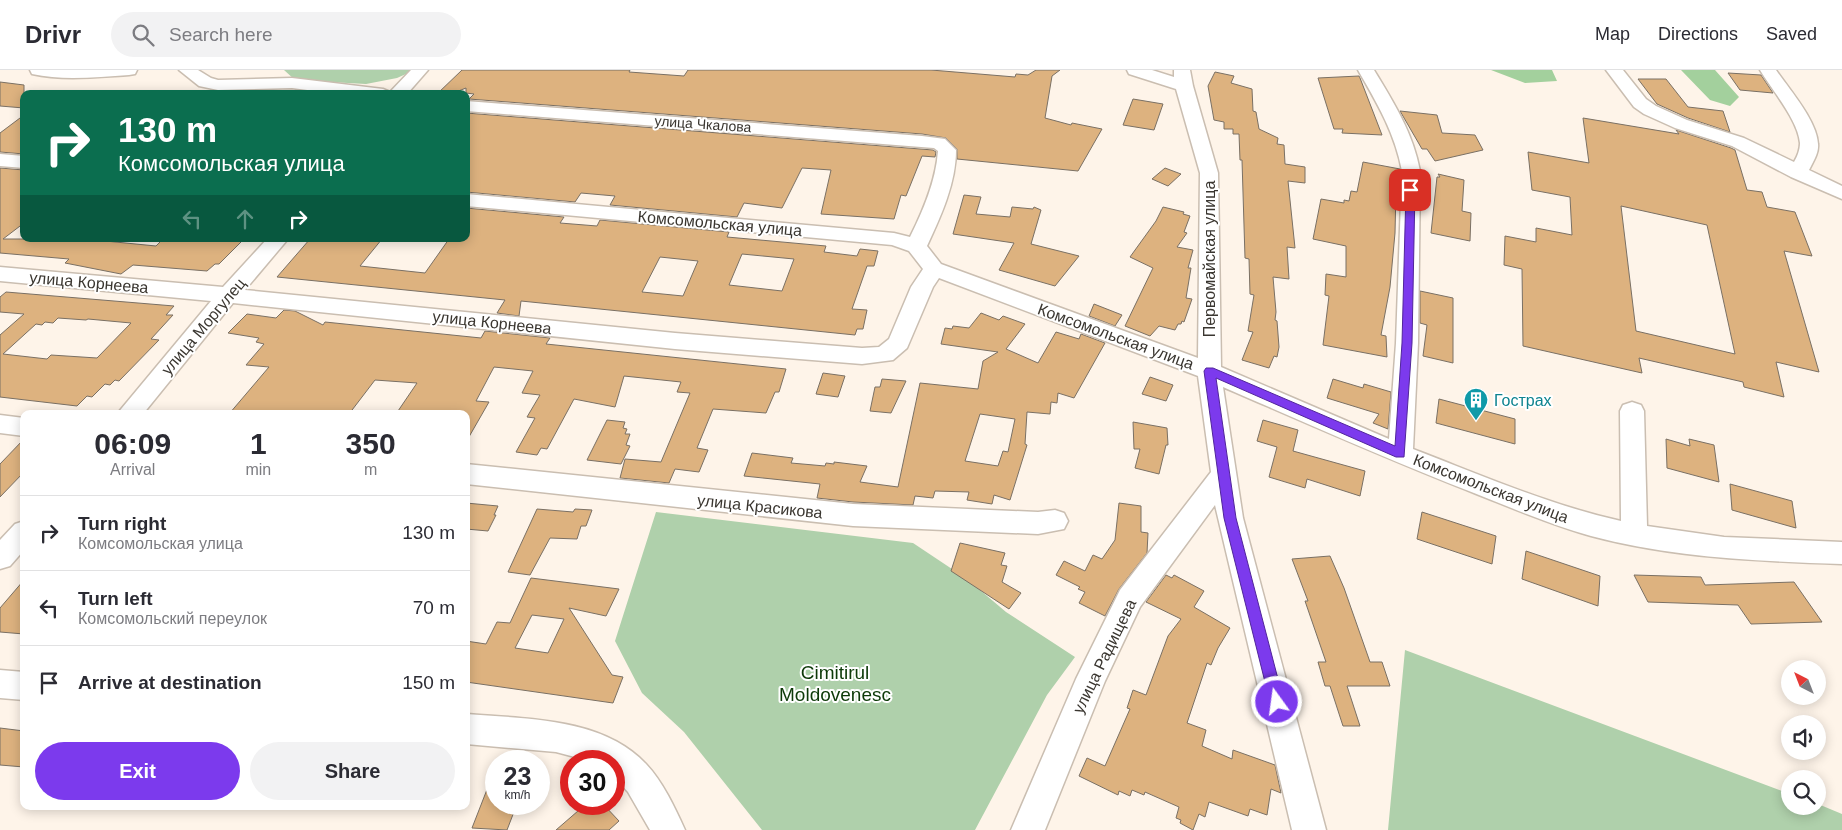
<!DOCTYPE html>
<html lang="en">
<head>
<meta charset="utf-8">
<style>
  :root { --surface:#fff; --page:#f2f2f3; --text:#2b2b33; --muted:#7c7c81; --line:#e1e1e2; --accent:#7c3aed }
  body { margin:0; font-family:Arial,sans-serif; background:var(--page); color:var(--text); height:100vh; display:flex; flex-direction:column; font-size:19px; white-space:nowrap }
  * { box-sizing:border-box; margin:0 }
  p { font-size:16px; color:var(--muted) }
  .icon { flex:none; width:28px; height:28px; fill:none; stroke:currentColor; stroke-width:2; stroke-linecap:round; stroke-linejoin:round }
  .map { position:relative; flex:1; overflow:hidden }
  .drawer { position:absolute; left:20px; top:340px; width:450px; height:400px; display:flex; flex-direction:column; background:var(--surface); border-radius:10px; box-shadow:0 2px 12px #0003 }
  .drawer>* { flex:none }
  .banner { position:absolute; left:20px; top:20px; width:450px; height:152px; border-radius:10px; box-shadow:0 2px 12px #0003; background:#0b6e4f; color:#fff; overflow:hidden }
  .needle { width:32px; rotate:318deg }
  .fabs { position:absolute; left:1781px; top:590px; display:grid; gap:10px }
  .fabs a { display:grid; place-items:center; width:45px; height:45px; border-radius:50%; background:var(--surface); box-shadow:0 2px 12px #0003; font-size:25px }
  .speed { position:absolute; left:485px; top:680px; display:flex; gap:10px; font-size:25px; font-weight:700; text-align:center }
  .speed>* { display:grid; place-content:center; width:65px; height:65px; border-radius:50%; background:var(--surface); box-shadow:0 2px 12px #0003; line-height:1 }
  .speed small { font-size:12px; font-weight:400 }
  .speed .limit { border:8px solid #d22; background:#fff; color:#111 }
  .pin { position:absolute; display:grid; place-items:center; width:42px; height:42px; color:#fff; margin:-21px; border-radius:10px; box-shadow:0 2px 8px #0006 }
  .me { position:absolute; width:55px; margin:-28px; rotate:346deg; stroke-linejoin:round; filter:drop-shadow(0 0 4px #0008) }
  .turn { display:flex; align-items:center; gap:18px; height:105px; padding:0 15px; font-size:22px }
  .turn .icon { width:65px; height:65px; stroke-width:2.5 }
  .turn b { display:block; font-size:35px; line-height:42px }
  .lanes { display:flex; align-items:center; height:48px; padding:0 15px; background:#0003; justify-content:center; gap:25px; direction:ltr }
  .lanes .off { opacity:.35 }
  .eta { display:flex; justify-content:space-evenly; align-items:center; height:85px; text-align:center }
  .eta b { font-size:30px; font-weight:700; line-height:35px }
  .action { display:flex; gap:10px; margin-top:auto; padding:10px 15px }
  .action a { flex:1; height:58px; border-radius:30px; background:var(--accent); color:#fff; font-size:20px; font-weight:700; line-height:58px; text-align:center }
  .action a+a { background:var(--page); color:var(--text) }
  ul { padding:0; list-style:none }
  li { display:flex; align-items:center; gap:15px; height:75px; padding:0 15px; border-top:1px solid var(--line) }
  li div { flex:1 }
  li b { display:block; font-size:19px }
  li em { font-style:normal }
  header { display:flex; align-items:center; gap:30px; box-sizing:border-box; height:70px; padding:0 25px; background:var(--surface); border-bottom:1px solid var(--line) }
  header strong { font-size:24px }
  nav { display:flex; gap:28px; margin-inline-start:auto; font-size:18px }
  .search { width:350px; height:45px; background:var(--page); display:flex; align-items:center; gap:12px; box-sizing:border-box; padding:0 18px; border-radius:28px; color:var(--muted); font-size:19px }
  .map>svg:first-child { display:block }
</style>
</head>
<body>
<header>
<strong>Drivr</strong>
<div class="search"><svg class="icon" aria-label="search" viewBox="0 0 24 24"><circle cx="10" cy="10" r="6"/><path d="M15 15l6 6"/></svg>Search here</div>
<nav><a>Map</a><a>Directions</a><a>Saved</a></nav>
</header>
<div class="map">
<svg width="1842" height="760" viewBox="0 0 1842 760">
  <rect width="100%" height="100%" fill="#fef4e9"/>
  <path fill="#afd0ab" d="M284,0h131l-18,8 -31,6 -71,-4z
    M656,442l257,31 54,36 39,33 69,45 -28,38 -72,135h-213l-78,-98 -42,-39 -27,-52z
    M1405,580l385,144v12h28v-2l24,10v16h-454z"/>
  <path fill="#a3d09d" d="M1491,0h61l5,11 -32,2z
    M1681,0h34l24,27 -9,9 -20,-6z"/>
  <path fill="#ddb27f" stroke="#7a7064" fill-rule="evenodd" d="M462,0h168l-1,2 55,4 4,-6h243l84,7 1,-3 12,1 8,-5h24l-8,6 -7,42 26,7 1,-2 30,6 -24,42 -121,-12v-10l-11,-11 -24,-4 -453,-35 5,-5 -8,-1v-5l-15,6h-14z
    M1215,2l19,4 -3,7 21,6 1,22 3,1 3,17 19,9 -1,6 7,1 1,19 20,3v16l-17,-2 7,67 -8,-1 2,32 -16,-2 3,35 -1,8 2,1 2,26 -2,10 -3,-1 -5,12 -27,-8 11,-28 -5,-1 6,-36 -4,-1 -1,-35 -4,-1 -3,-98h-2l-1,-26h-6v-5h-9v-7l-10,-2 -6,-34z
    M1728,3l33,2 12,18 -33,-3z
    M1359,6l1,2 22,57 -40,-2 1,-4h-9l-16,-51z
    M1638,9h28l22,28 35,4 7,21 -42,-14 -31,-14z
    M0,12l24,3v23l-24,-2z
    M1133,29l30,5 -9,26 -31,-5z
    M1400,41l37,4 5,18 33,2 8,15 -48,11 -8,-12h-5z
    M466,43l467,37 3,2 -1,5 -13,-1 -16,40 -5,-1 -7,24 -73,-5 10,-44 -29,-2 -20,40 -38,-5 -7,14 -127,-12 5,-9 -34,-3 -6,9 -109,-10z
    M24,45v39l-24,-2v-19z
    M1583,48l96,16 -3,-4 55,18 4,2 12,40 15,2 5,15 28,5 17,44 -28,-5 35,121 -43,-10 8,35 -40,-10 -1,-5 -104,-24 3,15 -119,-27 -1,-77 -18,-4 1,-29 31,6v-14l36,7 -2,-38 -38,-7 -4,-38 61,11zM1621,136l86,19 28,129 -99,-23z
    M1363,92l37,7 -4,21 -1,43 -5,54 -9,48 5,1 1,21 -64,-12 6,-49 -4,-1 1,-21 20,3v-31l-33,-7 8,-40 23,4v-3l5,1 2,-10 6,1z
    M0,98l24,2v53l-21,16h82l71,7 7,-7h81l-25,25h-4l-8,7 -74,-6 -12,9 -56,-11 4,-4 -69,-6z
    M1165,98l16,6 -13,12 -16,-7z
    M1438,104l26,6 -2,31 9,2 -1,28 -39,-8 6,-56h3z
    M964,125l17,2 -5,17 34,3 2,-10 21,2 1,-2 7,3 -10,34 48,12 -24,30 -56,-16 15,-27 -61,-9z
    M1163,137l21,5 -1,2 7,2 -6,16 3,1 -10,14 16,3 -5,18h3l-5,30 6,1 -8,23 -2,-1 -1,3h-3l-3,6 -16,-4 -9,10 -25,-10 28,-58 -23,-11 26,-36z
    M466,138l98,9 -4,6 37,3 3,-6 129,12 -2,5 99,9 -2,6 33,4 3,-7 18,2 -4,15h-7l-15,43 15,1 -4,19h-6l-2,6 -334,-34 -2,15 -22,-3 8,-13 -228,-23 33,-38h72l-22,27 65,7 24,-34h17zM742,184l52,5 -12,32 -53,-6zM660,187l38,4 -15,35 -41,-4z
    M1420,221l33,7v65l-30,-7 4,-31 -7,-2z
    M6,222l168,14 -8,9h7l-22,24 8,1 -40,41 -4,-1 -5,5 -5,-1 -13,13 -5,-1 -10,10 -77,-9v-62l24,-21 -24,-2v-15zM58,248l28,2 2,-1 43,4 -34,35 -46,-3 -4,4 -44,-5 33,-30 6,1 3,-3 8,1z
    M1094,234l28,11 -7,11 -26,-10z
    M284,240l11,1 28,14 2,-3 156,16 4,-7 65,7 -4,6 240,25 -7,23h-4l-9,21 -53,-4 -16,39 11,2 -9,22 -24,-3 -6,14 -49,-5 5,-19 36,3 29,-69 -13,-1 4,-10 -57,-6 -9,31 -41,-8 -27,50 -6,-1 -4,7 -21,-3 19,-34 -8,-1 13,-22 -18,-2 11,-22 -39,-4 -18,34 13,1 -23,40v-28l-42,-3 -3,3 -23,-3 19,-28 -42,-3 -26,34h-120l40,-47 -23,-2 18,-21 -8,-2 3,-4 -31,-5 19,-19 29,4z
    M981,243l18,7 4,-4 22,8 -19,25 32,14 18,-31 23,7 2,-5 24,9 -31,55 -16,-5 -1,10 -6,-1 -1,12 -23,-2 -2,32 2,1 -17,55 -16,-5 -2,9 -25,-4 2,-8 -34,-1 -2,7 -18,-2 -2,9 -60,-3 -36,-4 3,-14 -76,-8 8,-23 41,5 -2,5 34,3 1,-3 8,1v-2l33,4 -7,16 38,5 22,-104 58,6 5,-28 15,-9 -57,-8 4,-16 7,1 1,-3 16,2zM980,344l35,5 -7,33 -5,-1 -5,15 -33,-5z
    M823,303l22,3 -7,21 -22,-3z
    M1150,307l23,8 -7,16 -24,-7z
    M882,309l24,2 -15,32 -21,-2 5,-24h5z
    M1333,309l30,9 1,-4 27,8 -3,37 -15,-6 6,-9 -52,-16z
    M1439,329l76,20v25l-79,-21z
    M607,350l18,2 -2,6 4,1 -2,5h5l-4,11 4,1 -9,18 -34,-4z
    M1263,350l35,10 -5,21 72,20 -5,25 -53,-17 -2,9 -36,-11 8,-30 -20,-6z
    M1133,352l34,6 1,17h-2l-7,29 -24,-6 5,-19h-6z
    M24,369v33l-24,25v-33z
    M1666,369l24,7 -1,-7 25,6 5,37 -52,-14z
    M1730,414l62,17 4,27 -64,-18z
    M466,433l32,3 -4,9h2l-8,16 -22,-2z
    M1119,433l22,3v26l7,1 -1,20 -28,36 -14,27 -26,-13 6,-11 -7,-3 2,-2 -24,-12 8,-14 21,10 8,-16 9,4 13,-19z
    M537,439l36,3 2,-3 17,1 -6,16h-5l-4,13 -27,-1 -20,37 -22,-3z
    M1422,442l74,24 -4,28 -75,-25z
    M960,473l45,10 -4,12 6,1 -5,16 19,11 -12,16 -58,-38z
    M1526,481l74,25 -2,30 -76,-27z
    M1330,486l14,32 26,74h12l8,24h-43l13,40h-17l-13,-40h-5l-7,-24h8l-21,-61h3l-16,-42z
    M1166,505l6,3 2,-3 30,16 -10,16 36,21 -12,20 -7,17 -4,-2 -20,60 19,7 -4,16 30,13 1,-9 42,15 6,28 -10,-4 -4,26 -17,-6 -2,7 -39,-14 -4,15 -6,-3 -6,16 -13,-7 1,-3 -5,-2 3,-11 -34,-15 -1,3 -12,-5 -2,6 -11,-5 -1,4 -39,-19 8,-18 18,8 25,-57 -3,-1 6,-18 13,5 22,-59 13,-17 -35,-17z
    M1634,505l67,2 4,8 89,-3 28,40 -71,2 -13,-19 -90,-3z
    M531,508l88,11 -13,27 -37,-8 43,67 11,2 -10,26 -147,-21v-41l20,3 11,-22 13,1zM532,545l32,4 -16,34 -33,-5z
    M24,510v54l-24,-2v-24z
    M0,658l24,3v36l-24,-2z
    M495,699l1,35h21l-10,26 -35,-2z
    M586,734h17l16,17 -10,9h-53z"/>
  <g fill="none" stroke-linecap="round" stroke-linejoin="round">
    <defs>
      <path id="minor" d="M30,0h107l-2,4 -6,1c-32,2 -66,6 -97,-1z
        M179,0h19l13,8 7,2 74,-2 91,11 7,3 21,-22h17l-21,24h-69l-46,-6 -74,2 -19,-4z
        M1127,0h25l22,7v-7h16l3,16 25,87 3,194 168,72 7,-96 6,-172c-7,-38 -25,-68 -44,-101h16c20,33 39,63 46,101l-2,172 -5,106c68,26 136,56 208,72l-1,-110 3,-6 9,-3 9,3 3,6 3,115 77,11 118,5v22c-84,-3 -169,-6 -251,-28 -40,-11 -79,-28 -117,-43 -85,-33 -168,-70 -251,-106l20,131 83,312h-34l-77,-325 -75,102 -35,74 -60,149h-34l65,-151 44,-89 91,-118 -13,-96 -259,-98 -6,9 -26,61 -14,12 -31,4 -187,-15 -442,-46 -90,111h-26l94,-113 -211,-20v-14l223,20 44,-48h21l-43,51 430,43 187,15 17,-1 10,-8 22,-52 12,-18 -14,-18 -17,-6 -426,-39v-12l428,39 16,4c13,-26 26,-56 28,-86l-4,-3 -468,-37v-10l456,35 23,3 11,11c0,33 -15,66 -29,96l14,18 257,94 2,-185 -24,-84 -47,-15z
        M1606,0h17l23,29 10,7 31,14 57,18 50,24c3,-5 6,-12 6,-19 -2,-23 -28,-53 -40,-73h16c13,19 41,51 42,74 1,9 -5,18 -9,26l33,16v13l-51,-22 -59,-31 -57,-18 -31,-14 -10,-7z
        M0,84l24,2v12l-24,-2z
        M0,345l24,3v18l-24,-3z
        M466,394l387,40 185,8 17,-2 9,3 4,8 -4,8 -26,5 -185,-8 -387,-42z
        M24,451v29l-14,16 -10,3v-29l15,-16z
        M0,600l24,2v28l-24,-2z
        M466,644c59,5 136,3 180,50 17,18 29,44 39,66h-35l-22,-38 -14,-15v-16h-24l-34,-9 -90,-8z"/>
    </defs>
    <use href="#minor" stroke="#cabeb1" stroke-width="3"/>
    <use href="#minor" fill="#fff" fill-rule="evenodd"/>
  </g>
  <path fill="#7c3aed" stroke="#51269a" d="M1410,117l5,3 -3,153 -8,114h-8l-180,-79 20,140 48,184 -2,4 -5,2 -5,-2 -2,-4 -46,-184 -20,-147 2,-3h7l182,78 7,-103 4,-153z"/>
  <defs>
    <symbol id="building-pin" viewBox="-11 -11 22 30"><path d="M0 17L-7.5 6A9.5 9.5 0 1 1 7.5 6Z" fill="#0f9aa8" stroke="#fff"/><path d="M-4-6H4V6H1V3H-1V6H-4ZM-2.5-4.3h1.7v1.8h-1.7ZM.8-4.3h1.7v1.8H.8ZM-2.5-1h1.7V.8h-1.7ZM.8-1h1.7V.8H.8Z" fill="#fff"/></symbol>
  </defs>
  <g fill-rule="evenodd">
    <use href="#building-pin" x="1462" y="316" width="28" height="38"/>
  </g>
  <g text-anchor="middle" stroke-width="4" stroke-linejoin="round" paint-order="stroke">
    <g font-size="14" fill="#3a3630" stroke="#fff">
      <text transform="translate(703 54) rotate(4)" y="5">улица Чкалова</text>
    </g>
    <g font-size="16" fill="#3a3630" stroke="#fff">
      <text transform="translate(720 153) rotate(5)" y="6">Комсомольская улица</text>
      <text transform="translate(1209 189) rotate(-90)" y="6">Первомайская улица</text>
      <text transform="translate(89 212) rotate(5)" y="6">улица Корнеева</text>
      <text transform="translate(492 252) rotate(6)" y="6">улица Корнеева</text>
      <text transform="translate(203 256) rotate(-50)" y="6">улица Моргулец</text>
      <text transform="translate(1116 266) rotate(20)" y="6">Комсомольская улица</text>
      <text transform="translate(1491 418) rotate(21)" y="6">Комсомольская улица</text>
      <text transform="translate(760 436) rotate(6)" y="6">улица Красикова</text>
      <text transform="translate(1104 586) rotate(-64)" y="6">улица Радищева</text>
    </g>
    <g font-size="16" fill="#0d838f" stroke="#fff" text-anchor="start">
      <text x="1494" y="336">Гострах</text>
    </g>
    <g font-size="19" fill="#0d3a08" stroke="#fff">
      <text x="835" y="609">Cimitirul<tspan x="835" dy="22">Moldovenesc</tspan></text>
    </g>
  </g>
</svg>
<div class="fabs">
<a><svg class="needle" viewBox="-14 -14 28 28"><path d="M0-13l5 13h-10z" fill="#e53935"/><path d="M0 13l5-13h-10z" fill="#7c7c81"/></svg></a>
<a><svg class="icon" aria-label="sound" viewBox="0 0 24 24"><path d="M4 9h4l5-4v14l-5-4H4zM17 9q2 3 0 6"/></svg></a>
<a><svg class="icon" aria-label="search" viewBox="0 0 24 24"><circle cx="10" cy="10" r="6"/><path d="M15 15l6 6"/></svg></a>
</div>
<div class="speed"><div>23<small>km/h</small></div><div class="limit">30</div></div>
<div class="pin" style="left:1410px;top:120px;background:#d93025"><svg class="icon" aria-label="arrive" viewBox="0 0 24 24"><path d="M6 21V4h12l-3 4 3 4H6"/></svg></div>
<svg class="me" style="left:1277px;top:632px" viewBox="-20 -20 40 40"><circle r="17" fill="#7c3aed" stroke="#fff" stroke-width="3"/><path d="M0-11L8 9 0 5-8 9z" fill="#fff"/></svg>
<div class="banner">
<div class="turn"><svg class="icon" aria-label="right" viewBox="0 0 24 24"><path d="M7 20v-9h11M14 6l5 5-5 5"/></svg><div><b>130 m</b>Комсомольская улица</div></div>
<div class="lanes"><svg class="icon off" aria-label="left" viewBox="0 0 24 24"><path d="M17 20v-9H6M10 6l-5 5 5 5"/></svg><svg class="icon off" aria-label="ahead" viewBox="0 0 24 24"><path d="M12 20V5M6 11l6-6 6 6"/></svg><svg class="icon" aria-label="right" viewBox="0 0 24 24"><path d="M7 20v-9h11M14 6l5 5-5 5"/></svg></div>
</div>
<section class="drawer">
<div class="eta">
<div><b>06:09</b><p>Arrival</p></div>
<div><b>1</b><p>min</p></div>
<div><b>350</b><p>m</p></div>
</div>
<ul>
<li><svg class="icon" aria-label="right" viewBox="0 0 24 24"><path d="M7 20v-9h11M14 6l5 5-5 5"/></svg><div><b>Turn right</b><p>Комсомольская улица</p></div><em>130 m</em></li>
<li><svg class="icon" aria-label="left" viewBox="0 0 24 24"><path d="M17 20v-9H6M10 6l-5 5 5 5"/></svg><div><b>Turn left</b><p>Комсомольский переулок</p></div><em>70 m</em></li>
<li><svg class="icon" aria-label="arrive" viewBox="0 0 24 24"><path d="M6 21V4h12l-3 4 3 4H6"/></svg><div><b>Arrive at destination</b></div><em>150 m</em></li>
</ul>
<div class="action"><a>Exit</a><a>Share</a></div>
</section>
</div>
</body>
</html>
